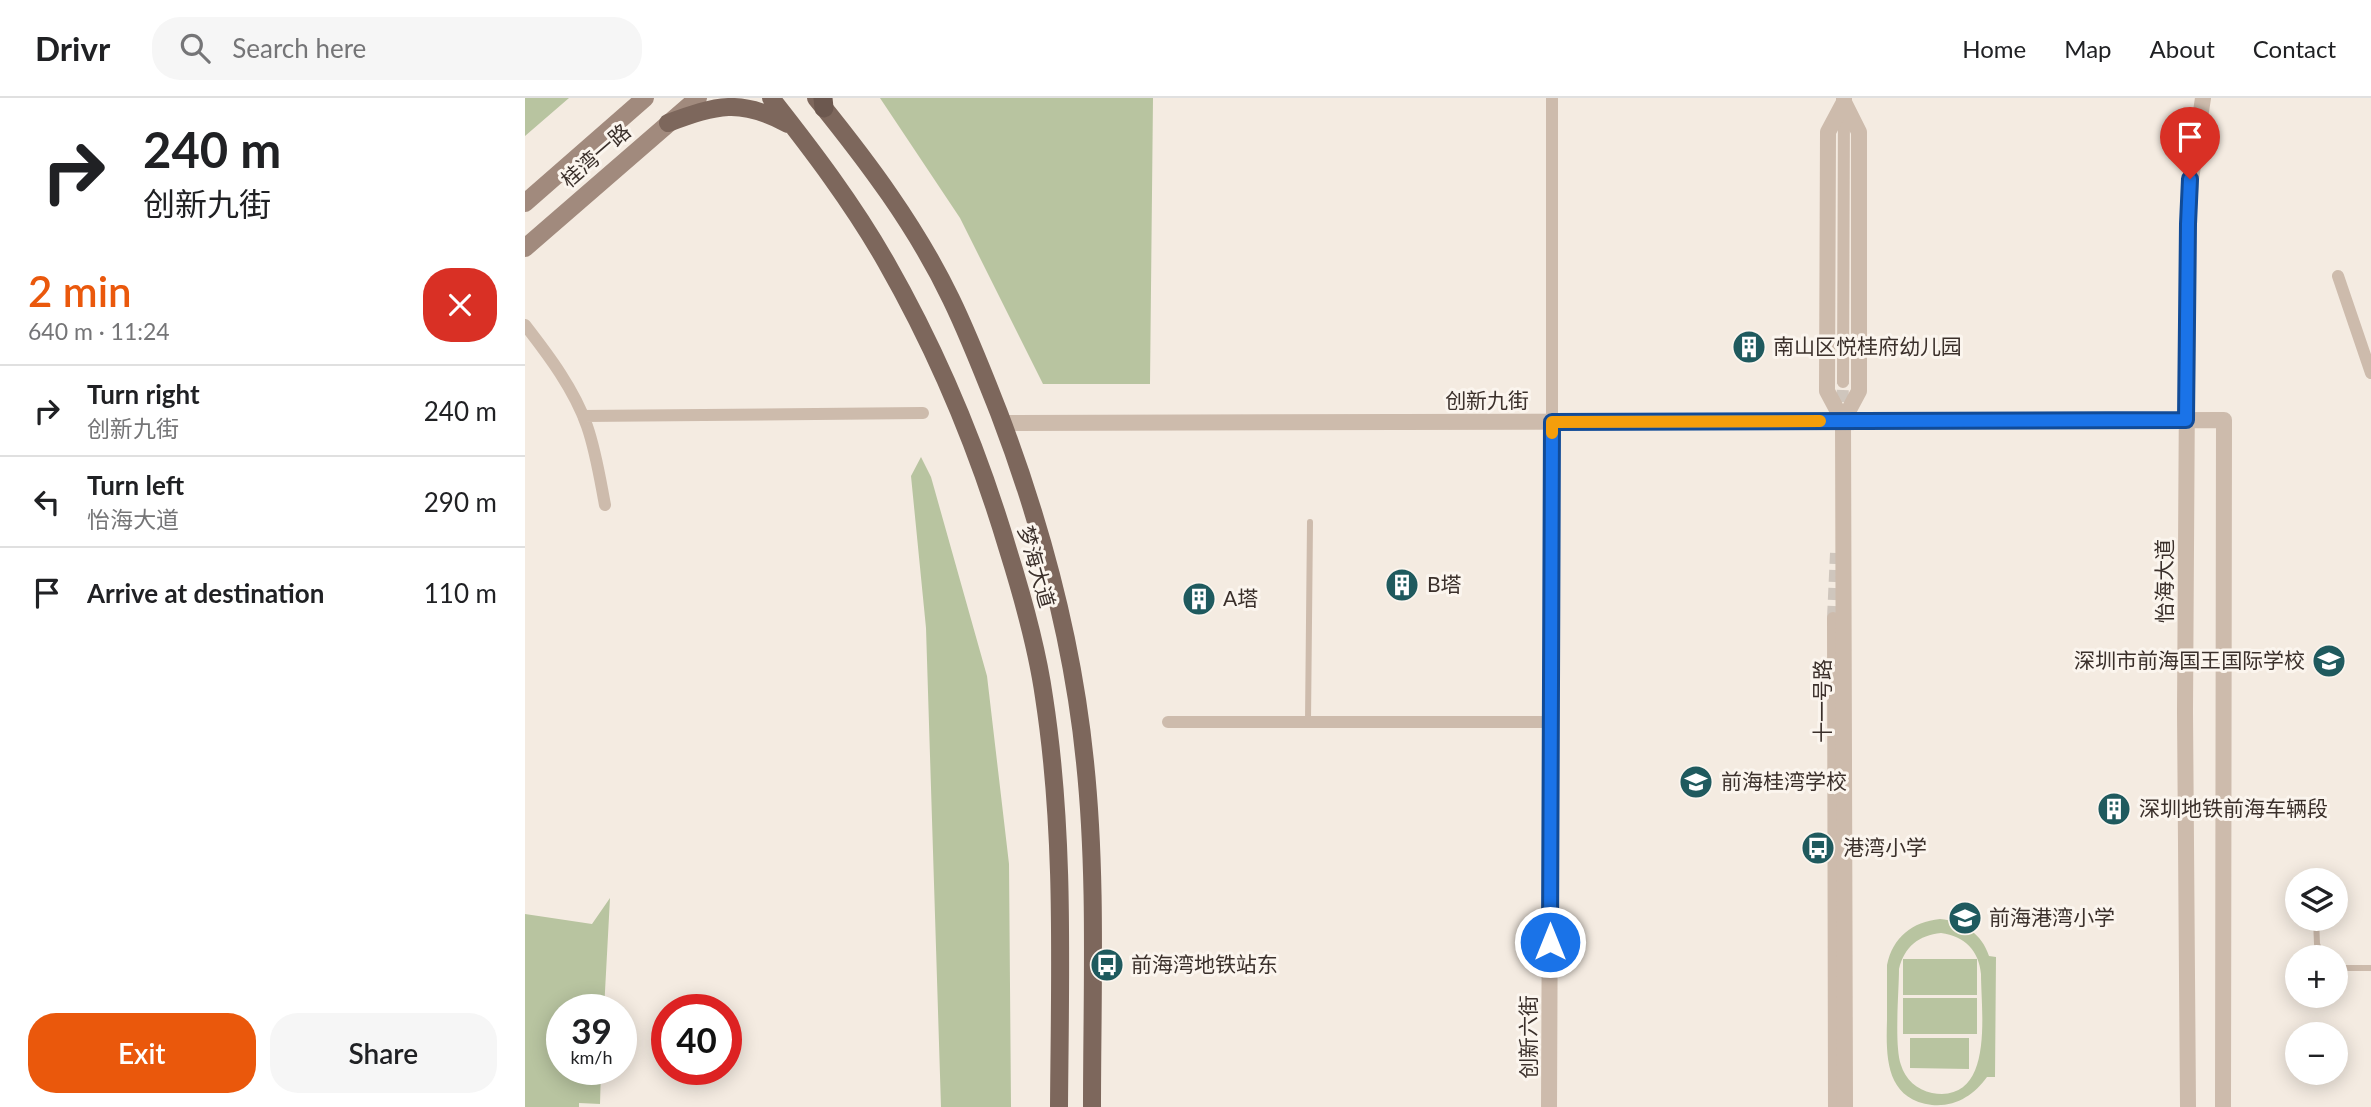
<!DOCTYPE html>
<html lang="en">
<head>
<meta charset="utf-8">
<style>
  :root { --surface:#fff; --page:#f6f6f6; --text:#202124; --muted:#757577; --line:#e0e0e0; --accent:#ea580c }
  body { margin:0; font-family:Lato,"Noto Sans SC",sans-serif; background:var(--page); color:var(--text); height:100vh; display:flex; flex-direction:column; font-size:26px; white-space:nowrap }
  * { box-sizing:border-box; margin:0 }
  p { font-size:23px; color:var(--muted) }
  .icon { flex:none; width:38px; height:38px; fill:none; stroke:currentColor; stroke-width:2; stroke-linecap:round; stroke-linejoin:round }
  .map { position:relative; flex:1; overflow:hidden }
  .side { display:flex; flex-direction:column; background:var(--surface); width:525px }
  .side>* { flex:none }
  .banner { background:#fff; color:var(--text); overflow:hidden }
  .fabs { position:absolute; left:1760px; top:770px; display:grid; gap:14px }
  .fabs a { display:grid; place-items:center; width:63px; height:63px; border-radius:50%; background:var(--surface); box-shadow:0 4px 18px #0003; font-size:35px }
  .speed { position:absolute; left:21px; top:896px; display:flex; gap:14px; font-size:35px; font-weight:700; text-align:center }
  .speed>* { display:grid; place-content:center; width:91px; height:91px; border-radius:50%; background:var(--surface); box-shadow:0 4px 18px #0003; line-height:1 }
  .speed small { font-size:18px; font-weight:400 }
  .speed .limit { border:10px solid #d22; background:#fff; color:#111 }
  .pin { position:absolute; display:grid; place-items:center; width:60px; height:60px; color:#fff; margin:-72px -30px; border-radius:50% 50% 50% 0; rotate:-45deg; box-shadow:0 0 7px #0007 }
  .pin .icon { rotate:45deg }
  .me { position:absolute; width:77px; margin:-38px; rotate:0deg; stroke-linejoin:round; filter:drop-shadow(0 0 5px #0008) }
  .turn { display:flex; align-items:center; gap:24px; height:147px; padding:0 28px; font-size:32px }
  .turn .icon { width:91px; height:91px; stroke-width:2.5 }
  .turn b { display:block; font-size:49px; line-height:60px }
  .round { display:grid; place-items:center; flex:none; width:74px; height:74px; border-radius:28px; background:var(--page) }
  .summary { display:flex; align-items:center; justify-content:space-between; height:119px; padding:0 28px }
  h1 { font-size:42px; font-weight:600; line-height:52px; color:var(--accent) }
  .cta { display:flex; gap:14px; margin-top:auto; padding:14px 28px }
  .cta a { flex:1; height:80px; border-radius:28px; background:var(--accent); color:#fff; font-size:28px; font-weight:600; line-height:80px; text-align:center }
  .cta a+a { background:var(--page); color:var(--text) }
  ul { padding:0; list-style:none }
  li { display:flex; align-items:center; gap:21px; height:91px; padding:0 28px; border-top:2px solid var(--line) }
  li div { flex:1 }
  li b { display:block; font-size:26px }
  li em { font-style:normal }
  header { display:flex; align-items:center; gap:42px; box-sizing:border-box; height:98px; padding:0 35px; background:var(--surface); border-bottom:2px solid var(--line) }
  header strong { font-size:33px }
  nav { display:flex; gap:38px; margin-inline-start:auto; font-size:24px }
  .search { width:490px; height:63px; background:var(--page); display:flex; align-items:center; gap:18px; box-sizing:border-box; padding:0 24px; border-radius:28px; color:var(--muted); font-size:26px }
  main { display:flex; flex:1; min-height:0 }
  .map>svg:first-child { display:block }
</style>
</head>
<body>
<header>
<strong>Drivr</strong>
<div class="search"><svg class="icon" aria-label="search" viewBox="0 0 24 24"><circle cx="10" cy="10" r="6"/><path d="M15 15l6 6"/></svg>Search here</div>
<nav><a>Home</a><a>Map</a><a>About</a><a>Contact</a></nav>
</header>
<main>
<section class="side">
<div class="banner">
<div class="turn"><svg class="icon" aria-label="right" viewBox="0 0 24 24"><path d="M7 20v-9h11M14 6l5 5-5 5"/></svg><div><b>240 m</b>创新九街</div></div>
</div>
<div class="summary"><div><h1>2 min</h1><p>640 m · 11:24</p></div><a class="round" style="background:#d93025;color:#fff"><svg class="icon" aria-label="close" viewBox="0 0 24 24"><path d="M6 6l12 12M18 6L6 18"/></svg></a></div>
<ul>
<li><svg class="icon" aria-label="right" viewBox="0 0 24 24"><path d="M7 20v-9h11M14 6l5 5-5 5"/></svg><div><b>Turn right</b><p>创新九街</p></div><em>240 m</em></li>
<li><svg class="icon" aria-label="left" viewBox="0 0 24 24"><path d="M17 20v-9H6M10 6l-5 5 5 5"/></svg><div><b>Turn left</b><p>怡海大道</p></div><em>290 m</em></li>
<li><svg class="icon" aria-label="arrive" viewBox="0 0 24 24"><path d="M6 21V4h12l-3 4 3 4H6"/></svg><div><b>Arrive at destination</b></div><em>110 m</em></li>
</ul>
<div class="cta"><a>Exit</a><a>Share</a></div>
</section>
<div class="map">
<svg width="1846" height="1009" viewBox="0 0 1846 1009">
  <rect width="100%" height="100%" fill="#f4ebe1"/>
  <path fill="#b8c4a0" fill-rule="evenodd" d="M0,0h44l-44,38z
    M355,0h273l-3,286h-107l-83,-166z
    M396,359l10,20 56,199 22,188 2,243h-70l-15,-479 -15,-152z
    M85,800l-6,112h-42v59h39l-1,35 -21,-1v4h-54v-193l67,10z
    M1415,821c23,2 42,15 49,37l7,1 -1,120h-8c-13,18 -31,30 -55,28 -47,-6 -46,-49 -45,-85 0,-19 0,-37 0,-55 6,-28 25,-43 53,-46zM1416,835c24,3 38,18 40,41 0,38 14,130 -49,119 -15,-3 -27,-14 -31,-28 -7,-20 -2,-73 -2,-96 5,-22 20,-34 42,-36z
    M1378,861h74v36h-74z
    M1378,900h74v36h-74z
    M1385,940h59v31l-59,-1z"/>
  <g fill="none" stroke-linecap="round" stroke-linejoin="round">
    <path stroke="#cfc6bd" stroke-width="12" stroke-dasharray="12 6" stroke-linecap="butt" d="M1317,322l1,-38
      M1308,520l3,-65"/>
    <path stroke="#cdbbac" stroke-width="6" d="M783,623l2,-199
      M1791,821l1,25 6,13
      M1811,870h35"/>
    <path stroke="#cdbbac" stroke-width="12" d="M1813,178l33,97
      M0,227c24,31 49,64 62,101 9,26 13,53 18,79
      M1318,284l1,-279
      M58,318l340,-3
      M1027,324v-324
      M1308,520l1,489
      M643,624h383"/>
    <path stroke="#cdbbac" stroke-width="16" d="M1319,4l15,30v259l-16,30 2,686
      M1318,323l-16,-30 1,-259 16,-30v-4
      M478,325l1221,-3 -1,687
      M1024,1009l3,-685
      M1663,1009l-3,-395 3,-488 3,-45 12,-81"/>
    <path stroke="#a18a7d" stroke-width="18" d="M0,105l120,-105
      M0,150l173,-150"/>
    <path stroke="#7d675c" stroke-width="18" d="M246,0c41,52 82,106 115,164 52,91 92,187 122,288 15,48 29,97 36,147 21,136 16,273 15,410
      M291,0c51,63 100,128 135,201 18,37 33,76 48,114 43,113 74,229 86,349 12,114 7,231 7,345
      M143,25c49,-18 72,-25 120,1"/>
    <path stroke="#6c584f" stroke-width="19" d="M298,0l1,10"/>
  </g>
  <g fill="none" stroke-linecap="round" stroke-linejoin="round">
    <defs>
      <path id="route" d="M1025,844l2,-520 634,-2 2,-196 2,-45"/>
    </defs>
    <use href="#route" stroke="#114b97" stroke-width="18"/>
    <use href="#route" stroke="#1a73e8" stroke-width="12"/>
    <path stroke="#f59e0b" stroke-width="12" d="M1027,335v-11l268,-1"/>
  </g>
  <defs>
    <symbol id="building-disc" viewBox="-11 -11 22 22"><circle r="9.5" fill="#1f5a5e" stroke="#fbf5ee"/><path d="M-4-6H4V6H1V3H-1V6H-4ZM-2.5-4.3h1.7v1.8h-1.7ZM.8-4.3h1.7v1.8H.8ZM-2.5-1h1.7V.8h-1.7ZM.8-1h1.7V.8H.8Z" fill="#fff"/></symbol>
    <symbol id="school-disc" viewBox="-11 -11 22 22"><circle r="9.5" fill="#1f5a5e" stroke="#fbf5ee"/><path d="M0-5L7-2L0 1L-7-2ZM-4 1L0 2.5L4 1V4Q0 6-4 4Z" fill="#fff"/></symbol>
    <symbol id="bus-disc" viewBox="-11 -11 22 22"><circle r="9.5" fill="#1f5a5e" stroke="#fbf5ee"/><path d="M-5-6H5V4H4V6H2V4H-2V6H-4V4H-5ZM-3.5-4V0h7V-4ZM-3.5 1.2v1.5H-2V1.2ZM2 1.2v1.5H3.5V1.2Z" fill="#fff"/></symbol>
  </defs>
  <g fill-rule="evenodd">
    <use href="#building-disc" x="1205" y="230" width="38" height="38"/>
    <use href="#building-disc" x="858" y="468" width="38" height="38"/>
    <use href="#building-disc" x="655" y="482" width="38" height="38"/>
    <use href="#school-disc" x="1785" y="544" width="38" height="38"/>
    <use href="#school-disc" x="1152" y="665" width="38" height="38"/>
    <use href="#building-disc" x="1570" y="692" width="38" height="38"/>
    <use href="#bus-disc" x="1274" y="731" width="38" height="38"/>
    <use href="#school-disc" x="1421" y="801" width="38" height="38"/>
    <use href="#bus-disc" x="563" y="848" width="38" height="38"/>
  </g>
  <g text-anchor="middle" stroke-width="6" stroke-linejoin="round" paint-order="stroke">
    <g font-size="21" fill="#3b302b" stroke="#fbf5ee">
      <text transform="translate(71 58) rotate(-41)" y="7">桂湾一路</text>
      <text x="962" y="310">创新九街</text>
      <text transform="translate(511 469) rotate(74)" y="7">梦海大道</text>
      <text transform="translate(1640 483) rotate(-90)" y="7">怡海大道</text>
      <text transform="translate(1298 603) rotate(-90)" y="7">十一号路</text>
      <text transform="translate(1004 939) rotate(-90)" y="7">创新六街</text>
    </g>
    <g font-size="21" fill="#3b302b" stroke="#fbf5ee" text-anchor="start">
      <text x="1248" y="256">南山区悦桂府幼儿园</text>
      <text x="902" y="494">B塔</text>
      <text x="698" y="508">A塔</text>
      <text x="1780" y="570" text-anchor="end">深圳市前海国王国际学校</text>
      <text x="1196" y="691">前海桂湾学校</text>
      <text x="1614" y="718">深圳地铁前海车辆段</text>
      <text x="1318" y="757">港湾小学</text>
      <text x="1464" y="827">前海港湾小学</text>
      <text x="606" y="874">前海湾地铁站东</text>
    </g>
  </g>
</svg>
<div class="fabs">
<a><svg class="icon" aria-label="layers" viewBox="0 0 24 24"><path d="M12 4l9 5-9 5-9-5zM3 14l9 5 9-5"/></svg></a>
<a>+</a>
<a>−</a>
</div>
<div class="speed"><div>39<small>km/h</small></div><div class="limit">40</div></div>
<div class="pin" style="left:1665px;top:81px;background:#d93025"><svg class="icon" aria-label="arrive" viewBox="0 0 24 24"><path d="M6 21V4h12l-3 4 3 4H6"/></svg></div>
<svg class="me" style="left:1025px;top:844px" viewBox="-20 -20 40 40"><circle r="17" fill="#1a73e8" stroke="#fff" stroke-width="3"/><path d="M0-11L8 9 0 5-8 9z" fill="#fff"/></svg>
</div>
</main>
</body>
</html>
